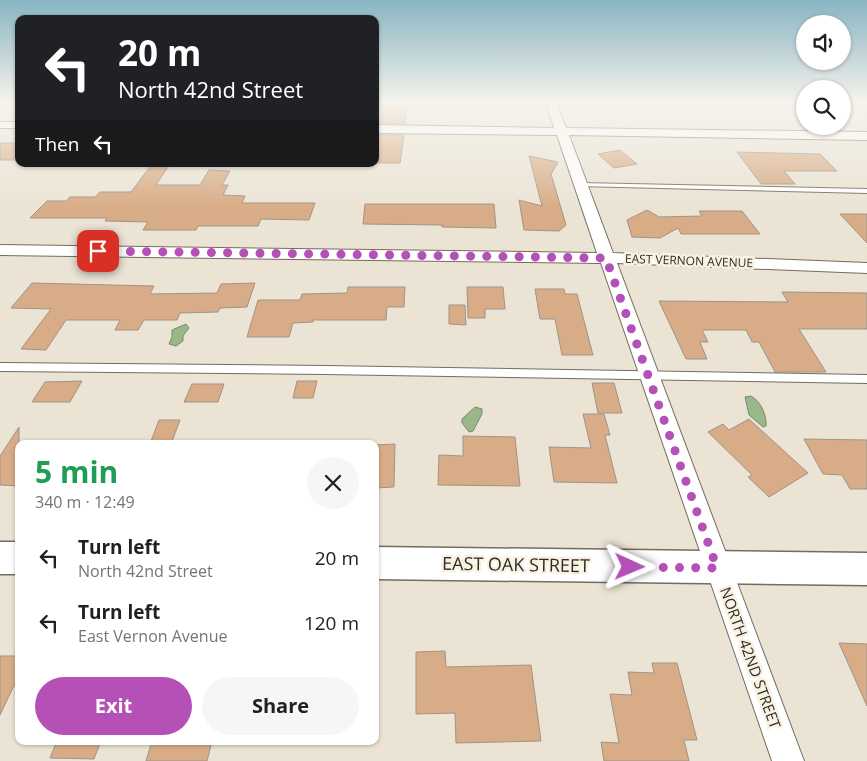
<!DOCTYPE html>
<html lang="en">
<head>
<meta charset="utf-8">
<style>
  :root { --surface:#fff; --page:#f6f6f6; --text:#202124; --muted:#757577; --accent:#b450b6 }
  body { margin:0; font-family:"Open Sans",sans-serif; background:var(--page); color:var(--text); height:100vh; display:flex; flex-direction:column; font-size:19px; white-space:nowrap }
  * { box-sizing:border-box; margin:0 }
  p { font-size:16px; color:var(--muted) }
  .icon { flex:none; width:28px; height:28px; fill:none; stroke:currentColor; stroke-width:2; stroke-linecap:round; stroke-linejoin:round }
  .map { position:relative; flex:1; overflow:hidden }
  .sheet { position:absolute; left:15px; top:440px; width:364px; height:305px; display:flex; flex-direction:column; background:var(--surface); border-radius:10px; box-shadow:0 1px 4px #0004 }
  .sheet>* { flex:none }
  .guide { position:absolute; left:15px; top:15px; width:364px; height:152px; border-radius:10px; box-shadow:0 1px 4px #0004; background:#202124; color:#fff; overflow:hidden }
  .tools { position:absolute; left:796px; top:15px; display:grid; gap:10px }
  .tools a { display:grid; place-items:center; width:55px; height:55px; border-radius:50%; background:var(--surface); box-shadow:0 1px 4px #0004; font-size:25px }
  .pin { position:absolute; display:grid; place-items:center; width:42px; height:42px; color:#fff; margin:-21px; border-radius:10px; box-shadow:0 2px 8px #0006 }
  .me { position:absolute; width:55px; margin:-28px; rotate:91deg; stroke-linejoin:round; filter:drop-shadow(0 0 4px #0008) }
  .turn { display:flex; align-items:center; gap:18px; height:105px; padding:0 20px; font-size:22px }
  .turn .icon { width:65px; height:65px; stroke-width:2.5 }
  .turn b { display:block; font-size:35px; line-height:42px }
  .then { display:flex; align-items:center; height:48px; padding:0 20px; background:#0003; gap:10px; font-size:19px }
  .round { display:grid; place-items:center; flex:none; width:52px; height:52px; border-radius:26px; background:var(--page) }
  .headline { display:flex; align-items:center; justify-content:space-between; height:85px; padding:0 20px }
  h1 { font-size:30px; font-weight:700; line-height:38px; color:#1e9e55 }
  .cta { display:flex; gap:10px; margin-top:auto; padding:10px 20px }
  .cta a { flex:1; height:58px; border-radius:30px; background:var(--accent); color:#fff; font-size:20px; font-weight:700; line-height:58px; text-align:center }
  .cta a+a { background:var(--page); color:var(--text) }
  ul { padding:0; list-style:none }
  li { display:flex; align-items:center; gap:15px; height:65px; padding:0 20px }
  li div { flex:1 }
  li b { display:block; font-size:19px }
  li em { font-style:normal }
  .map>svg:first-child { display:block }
</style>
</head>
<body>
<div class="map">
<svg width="867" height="761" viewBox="0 0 867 761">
  <rect width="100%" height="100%" fill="#ebe4d5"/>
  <path fill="#99b788" stroke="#798e6b" d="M186,324l3,4 -6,8v5l-7,5 -7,-2 3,-7v-7z
    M751,396c10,5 16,20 15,30l-3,1 -14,-12 -4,-18z
    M475,407l7,2v5l-9,17 -4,1 -7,-9v-4z"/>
  <path fill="#d8ac86" stroke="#a09388" d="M384,103h24l-3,21 -25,-1z
    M378,135h26l-4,28h-25z
    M0,143h19v17h-19z
    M620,150l17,14 -23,4 -16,-14z
    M737,152l83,2 17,17h-53l11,13h-34z
    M529,156l29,6 -7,12 15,51 -7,6 -35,-1 -5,-30 23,6z
    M152,164h18l-14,21h44l9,-15 21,1 -8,14h6l-5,10 22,1 -3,7h73l-6,17 -48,-1 -3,7h-60l-2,4h-53l5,-8 -43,-1 2,-3h-77l17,-17h19l4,-4h25l5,-5h31z
    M365,204h129l2,24 -54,-1v-2l-79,-1z
    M647,210l12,7 43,-1 -3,-5h43l18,23h-79l-3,-6 -18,10 -28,-1 -5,-17z
    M840,214h27v29z
    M32,283l122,3 -4,8 67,-1 4,-9 34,-1 -8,24 -27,1 -2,4 -38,1 -3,7h-33l-6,10h-23l5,-10h-54l-20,30 -25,-1 30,-40 -40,-1z
    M348,287h57l-1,20h-17l-1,13h-73v2l-20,1 -4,14h-42l11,-37h42l2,-6 45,-1z
    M467,287h36l2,22h-20v9h-17z
    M535,289h29l1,5h12l16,61h-31l-7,-36h-15z
    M782,292l85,1v36h-68l27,43h-51l-16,-30h-7l-6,-12h-44l6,12h-8l7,17h-21l-27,-58 129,1z
    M449,305h16l1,20 -17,-1z
    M82,381l-12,21h-38l13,-20z
    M297,381h20l-4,17h-20z
    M592,383h22l8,30h-24z
    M192,384h32l-6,18h-34z
    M583,414h21l6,21h-5l12,48 -63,-1 -5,-35 42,1z
    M749,419l59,54 -39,24 -21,-20 4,-2 -44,-43 15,-8 6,6z
    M159,420h21l-9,24h-21z
    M19,427v59l-19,-1v-29z
    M463,436l52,1 5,49 -82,-1 1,-30 24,1z
    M804,439l63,1v49h-17l-8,-14 -19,-1z
    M395,444l-1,43 -19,1v-43z
    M839,643l28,1v62z
    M445,651l1,16 85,-2 10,76 -85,2 -1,-30 -39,1v-62z
    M0,656h19v19l-19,40z
    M652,663h25l20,77h-13l5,21h-85l-3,-19 18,1 -9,-49 22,1 -4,-23 26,1z
    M57,741h44l-7,18 -44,-1z
    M152,741h60l-5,20h-61z"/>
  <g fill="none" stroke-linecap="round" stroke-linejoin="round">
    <defs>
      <path id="service" d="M580,183l287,6v4l-289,-7v-2z
        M0,363l325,3 542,9v8l-542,-9 -325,-3z"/>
      <path id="minor" d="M546,103h10l10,25 301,4v8l-298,-5 44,118 254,10v10l-250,-10 187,498h-32l-171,-498 -601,-8v-10l597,8 -40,-118 -182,-2v-8l179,3z
        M0,122h19v6h-19z"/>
      <path id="tertiary" d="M0,542h19v32h-19z
        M375,547l492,6v32l-492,-6z"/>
    </defs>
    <use href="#service" stroke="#736d5f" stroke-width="2"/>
    <use href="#minor" stroke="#736d5f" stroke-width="2"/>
    <use href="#tertiary" stroke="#736d5f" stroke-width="3"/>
    <use href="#service" fill="#fff" fill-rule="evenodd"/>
    <use href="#minor" fill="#fff" fill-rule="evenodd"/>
    <use href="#tertiary" fill="#fff" fill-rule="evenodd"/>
  </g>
  <linearGradient id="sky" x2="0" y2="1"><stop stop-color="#88b5c2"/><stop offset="0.49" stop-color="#f6f3ec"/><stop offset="1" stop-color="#f6f3ec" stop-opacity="0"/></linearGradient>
  <rect width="867" height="209" fill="url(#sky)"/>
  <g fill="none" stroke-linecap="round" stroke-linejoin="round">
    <path stroke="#b450b6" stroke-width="9" stroke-dasharray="0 16.2" d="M98,251l508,7 111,310 -87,-1"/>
  </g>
  <g text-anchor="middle" stroke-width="5" stroke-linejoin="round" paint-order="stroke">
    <g font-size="12" fill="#2f2d27" stroke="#f9f2e2">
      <text transform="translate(689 261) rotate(2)" y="4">EAST VERNON AVENUE</text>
    </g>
    <g font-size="15" fill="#2f2d27" stroke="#f9f2e2">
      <text transform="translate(750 658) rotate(70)" y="5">NORTH 42ND STREET</text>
    </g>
    <g font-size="18" fill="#2f2d27" stroke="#f9f2e2">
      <text transform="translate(516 565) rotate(1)" y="6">EAST OAK STREET</text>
    </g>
  </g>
</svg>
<div class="tools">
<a><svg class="icon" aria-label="sound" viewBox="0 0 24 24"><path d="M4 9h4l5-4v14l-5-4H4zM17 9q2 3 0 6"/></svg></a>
<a><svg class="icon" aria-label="search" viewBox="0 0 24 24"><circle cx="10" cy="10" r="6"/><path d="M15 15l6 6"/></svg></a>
</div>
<div class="pin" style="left:98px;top:251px;background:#d93025"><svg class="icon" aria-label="arrive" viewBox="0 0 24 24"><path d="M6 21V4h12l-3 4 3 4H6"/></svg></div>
<svg class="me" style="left:630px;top:567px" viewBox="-20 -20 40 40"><path d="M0-17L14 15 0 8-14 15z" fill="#b450b6" stroke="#fff" stroke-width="4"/></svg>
<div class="guide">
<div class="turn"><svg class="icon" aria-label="left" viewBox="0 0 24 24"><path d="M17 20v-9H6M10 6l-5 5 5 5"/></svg><div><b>20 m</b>North 42nd Street</div></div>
<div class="then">Then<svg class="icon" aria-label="left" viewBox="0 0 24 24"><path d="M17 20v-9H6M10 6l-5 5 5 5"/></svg></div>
</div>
<section class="sheet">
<div class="headline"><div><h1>5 min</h1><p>340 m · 12:49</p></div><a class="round"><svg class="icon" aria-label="close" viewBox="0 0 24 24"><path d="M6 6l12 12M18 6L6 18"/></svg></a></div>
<ul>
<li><svg class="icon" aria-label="left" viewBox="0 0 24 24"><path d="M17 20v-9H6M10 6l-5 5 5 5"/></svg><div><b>Turn left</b><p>North 42nd Street</p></div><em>20 m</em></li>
<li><svg class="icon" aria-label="left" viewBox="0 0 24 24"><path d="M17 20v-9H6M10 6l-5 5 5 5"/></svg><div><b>Turn left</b><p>East Vernon Avenue</p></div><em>120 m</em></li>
</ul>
<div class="cta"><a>Exit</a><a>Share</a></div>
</section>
</div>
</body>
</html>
